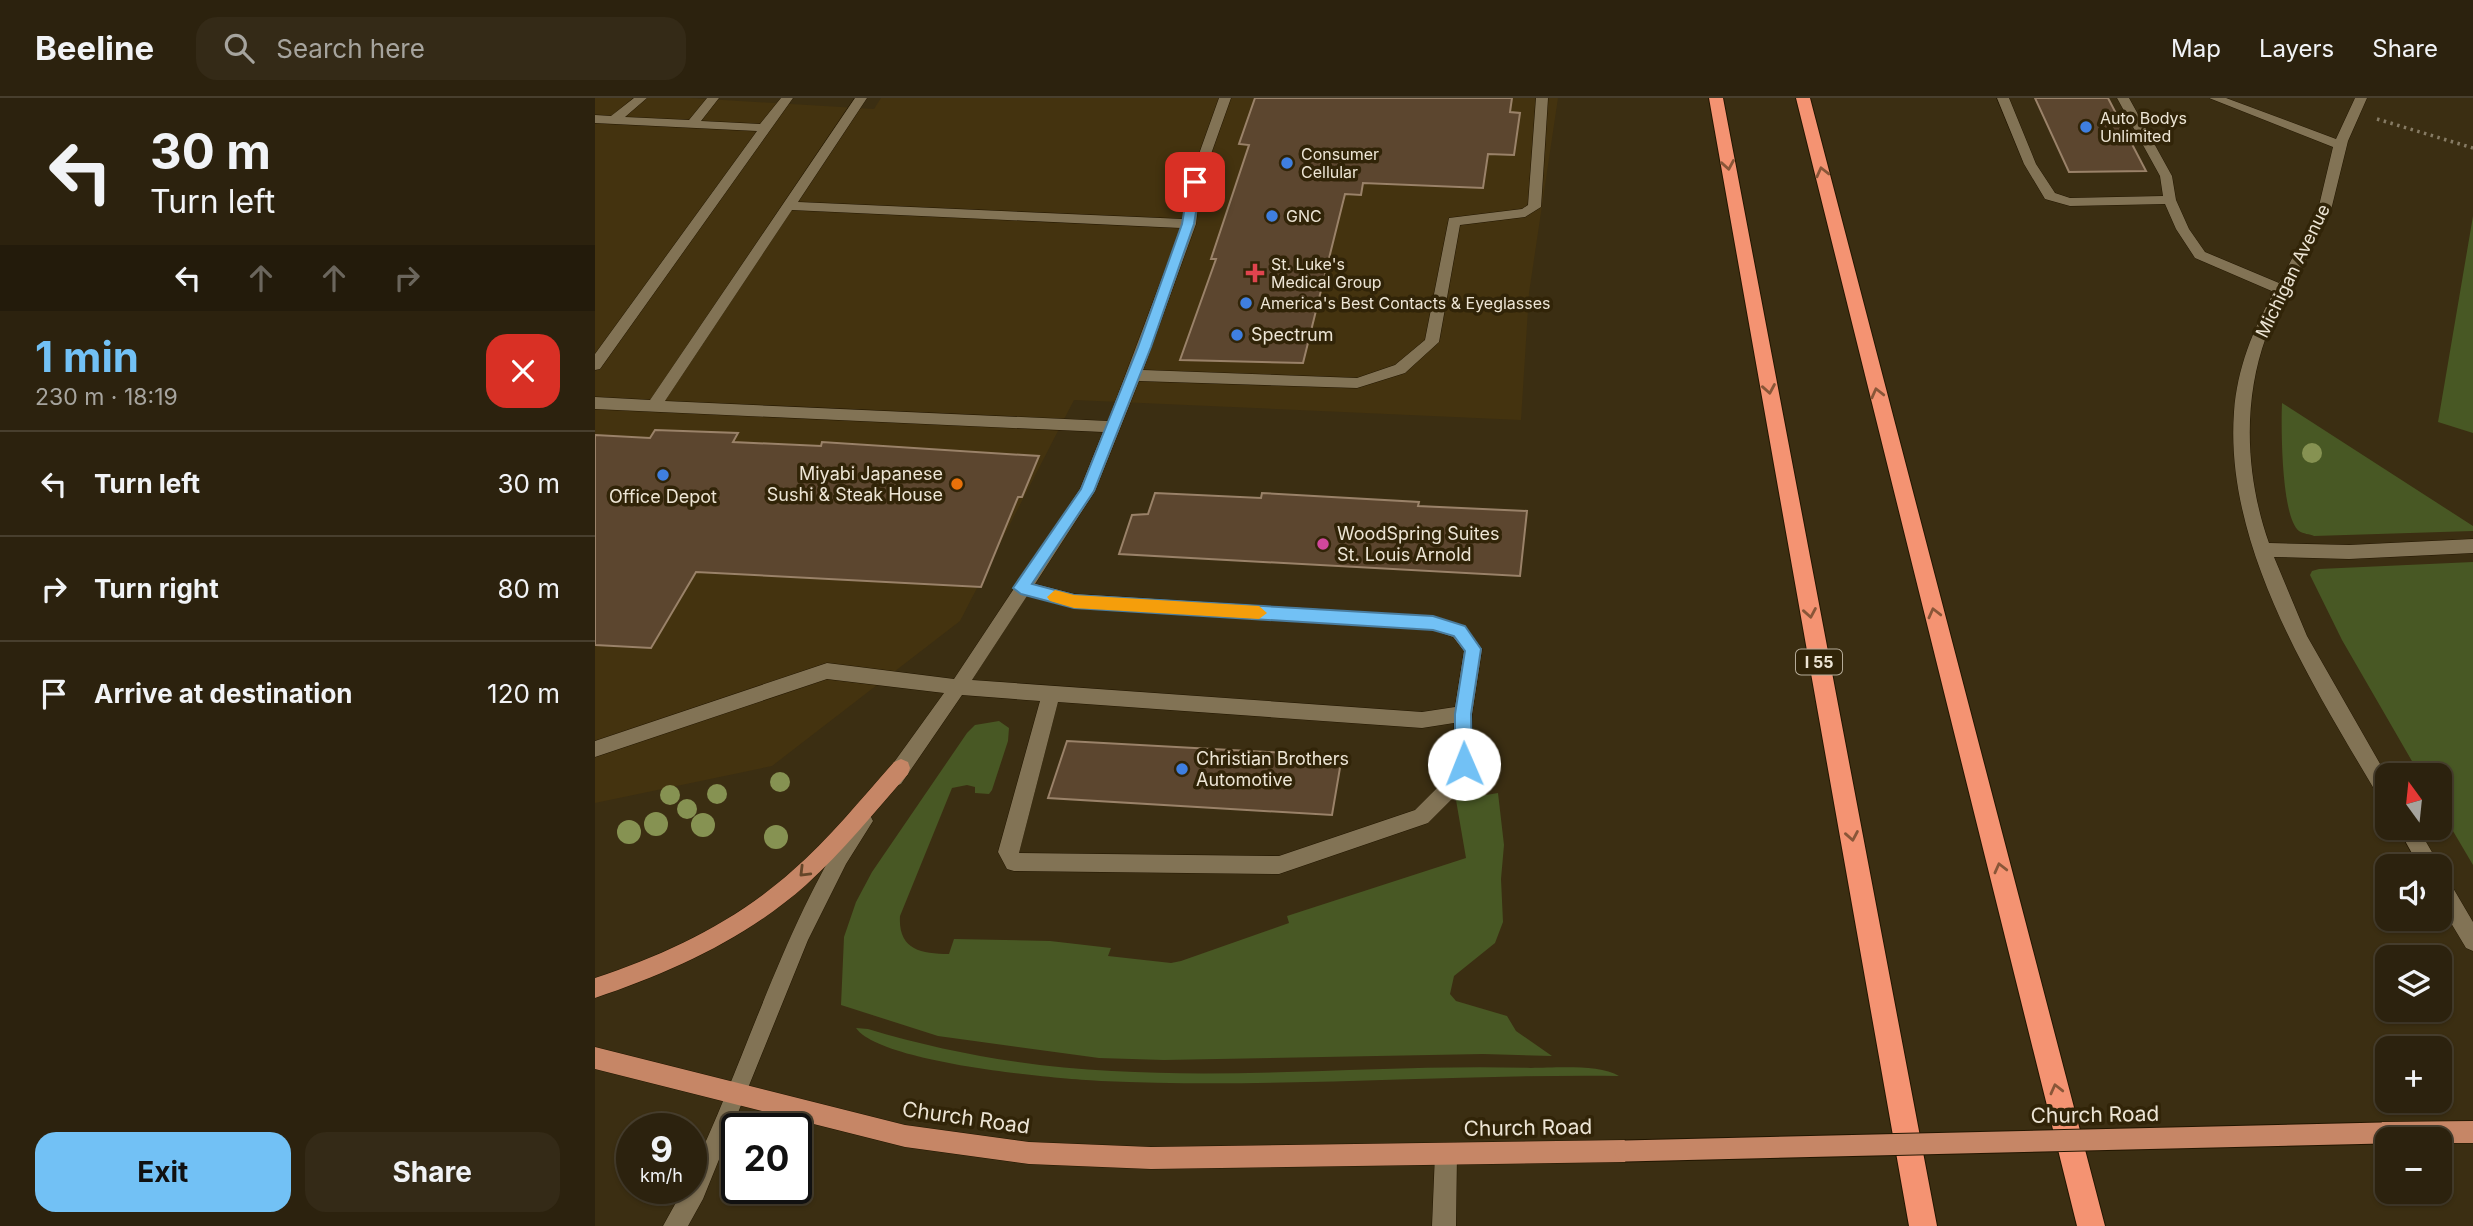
<!DOCTYPE html>
<html lang="en">
<head>
<meta charset="utf-8">
<style>
  :root { --surface:#2c220e; --page:#342a17; --text:#f1f3f6; --muted:#a6a49e; --line:#483f2e; --accent:#72c1f5 }
  body { margin:0; font-family:Inter,sans-serif; background:var(--page); color:var(--text); height:100vh; display:flex; flex-direction:column; font-size:26px; white-space:nowrap }
  * { box-sizing:border-box; margin:0 }
  p { font-size:23px; color:var(--muted) }
  .icon { flex:none; width:38px; height:38px; fill:none; stroke:currentColor; stroke-width:2; stroke-linecap:round; stroke-linejoin:round }
  .map { position:relative; flex:1; overflow:hidden }
  .side { display:flex; flex-direction:column; background:var(--surface); width:595px }
  .side>* { flex:none }
  .guide { background:#2c220e; color:var(--text); overflow:hidden }
  .needle { width:46px; rotate:345deg }
  .buttons { position:absolute; left:1780px; top:665px; display:grid; gap:14px }
  .buttons a { display:grid; place-items:center; width:77px; height:77px; border-radius:14px; background:var(--surface); box-shadow:0 2px 5px #0004,0 0 0 2px var(--line); font-size:35px }
  .speed { position:absolute; left:21px; top:1015px; display:flex; gap:14px; font-size:35px; font-weight:700; text-align:center }
  .speed>* { display:grid; place-content:center; width:91px; height:91px; border-radius:50%; background:var(--surface); box-shadow:0 2px 5px #0004,0 0 0 2px var(--line); line-height:1 }
  .speed small { font-size:18px; font-weight:400 }
  .speed .limit { border:4px solid #111; border-radius:10px; background:#fff; color:#111 }
  .pin { position:absolute; display:grid; place-items:center; width:60px; height:60px; color:#fff; margin:-30px; border-radius:14px; box-shadow:0 4px 10px #0006 }
  .me { position:absolute; width:77px; margin:-38px; rotate:359deg; stroke-linejoin:round; filter:drop-shadow(0 0 5px #0008) }
  .turn { display:flex; align-items:center; gap:24px; height:147px; padding:0 35px; font-size:32px }
  .turn .icon { width:91px; height:91px; stroke-width:2.5 }
  .turn b { display:block; font-size:49px; line-height:60px }
  .lanes { display:flex; align-items:center; height:66px; padding:0 35px; background:#0003; justify-content:center; gap:35px; direction:ltr }
  .lanes .off { opacity:.35 }
  .round { display:grid; place-items:center; flex:none; width:74px; height:74px; border-radius:21px; background:var(--page) }
  .summary { display:flex; align-items:center; justify-content:space-between; height:119px; padding:0 35px }
  h1 { font-size:42px; font-weight:700; line-height:52px; color:var(--accent) }
  .cta { display:flex; gap:14px; margin-top:auto; padding:14px 35px }
  .cta a { flex:1; height:80px; border-radius:21px; background:var(--accent); color:#111; font-size:28px; font-weight:700; line-height:80px; text-align:center }
  .cta a+a { background:var(--page); color:var(--text) }
  ul { padding:0; list-style:none }
  li { display:flex; align-items:center; gap:21px; height:105px; padding:0 35px; border-top:2px solid var(--line) }
  li div { flex:1 }
  li b { display:block; font-size:26px }
  li em { font-style:normal }
  header { display:flex; align-items:center; gap:42px; box-sizing:border-box; height:98px; padding:0 35px; background:var(--surface); border-bottom:2px solid var(--line) }
  header strong { font-size:33px }
  nav { display:flex; gap:38px; margin-inline-start:auto; font-size:24px }
  .search { width:490px; height:63px; background:var(--page); display:flex; align-items:center; gap:18px; box-sizing:border-box; padding:0 24px; border-radius:21px; color:var(--muted); font-size:26px }
  main { display:flex; flex:1; min-height:0 }
  .map>svg:first-child { display:block }
</style>
</head>
<body>
<header>
<strong>Beeline</strong>
<div class="search"><svg class="icon" aria-label="search" viewBox="0 0 24 24"><circle cx="10" cy="10" r="6"/><path d="M15 15l6 6"/></svg>Search here</div>
<nav><a>Map</a><a>Layers</a><a>Share</a></nav>
</header>
<main>
<section class="side">
<div class="guide">
<div class="turn"><svg class="icon" aria-label="left" viewBox="0 0 24 24"><path d="M17 20v-9H6M10 6l-5 5 5 5"/></svg><div><b>30 m</b>Turn left</div></div>
<div class="lanes"><svg class="icon" aria-label="left" viewBox="0 0 24 24"><path d="M17 20v-9H6M10 6l-5 5 5 5"/></svg><svg class="icon off" aria-label="ahead" viewBox="0 0 24 24"><path d="M12 20V5M6 11l6-6 6 6"/></svg><svg class="icon off" aria-label="ahead" viewBox="0 0 24 24"><path d="M12 20V5M6 11l6-6 6 6"/></svg><svg class="icon off" aria-label="right" viewBox="0 0 24 24"><path d="M7 20v-9h11M14 6l5 5-5 5"/></svg></div>
</div>
<div class="summary"><div><h1>1 min</h1><p>230 m · 18:19</p></div><a class="round" style="background:#d93025;color:#fff"><svg class="icon" aria-label="close" viewBox="0 0 24 24"><path d="M6 6l12 12M18 6L6 18"/></svg></a></div>
<ul>
<li><svg class="icon" aria-label="left" viewBox="0 0 24 24"><path d="M17 20v-9H6M10 6l-5 5 5 5"/></svg><div><b>Turn left</b></div><em>30 m</em></li>
<li><svg class="icon" aria-label="right" viewBox="0 0 24 24"><path d="M7 20v-9h11M14 6l5 5-5 5"/></svg><div><b>Turn right</b></div><em>80 m</em></li>
<li><svg class="icon" aria-label="arrive" viewBox="0 0 24 24"><path d="M6 21V4h12l-3 4 3 4H6"/></svg><div><b>Arrive at destination</b></div><em>120 m</em></li>
</ul>
<div class="cta"><a>Exit</a><a>Share</a></div>
</section>
<div class="map">
<svg width="1878" height="1128" viewBox="0 0 1878 1128">
  <rect width="100%" height="100%" fill="#3b2e12"/>
  <path fill="#44330f" d="M0,0h95l184,11 7,-11h677l-29,195 -8,127 -447,-20 -114,221 -188,145 -177,37z"/>
  <path fill="#485824" d="M1878,118v217l-35,-11z
    M1687,305l191,123v5l-159,5c-4,-2 -11,-2 -15,-5 -18,-14 -18,-105 -17,-128z
    M1878,464v303l-33,-56 -1,-34h-19l-78,-135 -32,-65 2,-4 7,-2z
    M404,623l10,7 -1,13 -16,49 -3,4 -14,-1v-6l-8,-2 -15,3 -52,128c-2,33 20,38 49,38l5,-15 96,2 61,7 -3,8 63,7 10,-2 108,-38 -2,-7 179,-58 -10,-58 42,-7 6,52 -3,34 2,43 -8,21 -41,33 -4,18 6,7 51,15 9,15 36,25 -69,-2 -319,6 -65,-2 -161,-22 -97,-31 3,-68 12,-35 16,-30 95,-139 8,-8z
    M261,930l12,1c80,24 161,38 244,42 140,8 279,-7 419,-3 23,0 68,-4 88,8 -172,-2 -346,13 -518,5 -45,-2 -221,-18 -245,-53z"/>
  <path fill="#5c462f" stroke="#9a8269" stroke-width="2" d="M660,0h257l-2,14 10,1 -6,42 -26,-1 -5,34 -120,-5 -2,12 -16,-1 -42,169 -123,-3 36,-101h-5l38,-114 -10,-1z
    M1440,0h73l38,73 -77,1z
    M60,332l83,3 -5,9 88,4 1,-4 217,14 -17,41h-4l-37,90 -285,-15 -45,76 -56,-3v-210l55,3z
    M560,395l106,5 1,-5 157,9 -1,4 109,5 -7,65 -401,-22 13,-39 16,-1z
    M472,643l275,15 -10,59 -284,-17z"/>
  <g fill="none" stroke-linecap="round" stroke-linejoin="round">
    <defs>
      <path id="minor" d="M39,0h13l-22,19 64,3 18,-22h12l-18,23 59,3 21,-26h12l-193,271 -5,1v-16l162,-223 -162,-8v-8l16,1z
        M260,0h12l-69,104 385,17 6,-37 30,-84h12l-30,84 -5,42 -53,146 214,8 38,-13 30,-25 24,-122 73,-9 6,-4 8,-107h12l-7,109 -16,10 -65,8 -21,117 -34,31 -48,15 -218,-7 -44,110 -60,93 39,10 359,22 32,10 17,23 -10,65v49l-15,31 -29,29 -149,51 -265,-3 -7,-2 -9,-17 42,-151 -78,-6 -61,89 -7,3 -7,-3 -2,-6 2,-6 57,-79 -117,-14 -232,78v-16l232,-78 127,16 126,-190 23,-57 -508,-23v-12l55,3zM197,112l389,18 -73,193 -443,-20zM432,498l47,12 359,22 20,7 11,14 -9,56 -33,5 -450,-32zM463,604l364,26 32,-5v39l-11,20 -28,28 -136,46 -260,-3z
        M1402,0h12l27,66 19,29 15,5 93,-2 -3,-20 -43,-78h12l43,78 4,24 13,29 16,23 74,31 39,-73 15,-63 -124,-49h17l110,41 19,-41h12l-19,43 -17,69 -65,127c-24,66 -20,141 3,206l80,2 124,-6v14l-124,6 -75,-2 33,79 80,140v26l-7,-3c-66,-112 -156,-251 -146,-387 3,-43 19,-83 40,-120l-79,-34 -19,-29 -11,-25 -95,2 -25,-7 -21,-35z
        M268,714l7,3 3,6 -27,43 -38,76 -105,259 -15,27h-25l21,-38h7v-14c57,-120 92,-248 165,-359z
        M1803,730h20l22,38 -1,1 -20,-1z
        M1844,776l7,2 27,46v29l-7,-3 -27,-45z
        M851,1045l8,3 3,8 -1,72h-24l3,-72 3,-8z"/>
      <path id="major" d="M306,661l7,3 2,6 -2,6c-33,38 -65,77 -102,111 -61,54 -134,87 -211,113v-20c72,-24 140,-56 197,-107 37,-32 69,-72 102,-109z
        M0,949l310,78 124,17 122,5 474,-7 8,3 3,8 -3,8 -8,3 -474,7 -122,-5 -124,-17 -310,-78z
        M1878,1023v22h-34v-4h-52v5l-13,-3 -3,-8 3,-8 8,-3z"/>
      <path id="highway" d="M1114,0h14l214,1128h-28z
        M1201,0h14l295,1128h-28z"/>
    </defs>
    <use href="#minor" stroke="#221600" stroke-width="1"/>
    <use href="#major" stroke="#221600" stroke-width="1"/>
    <use href="#highway" stroke="#221600" stroke-width="2"/>
    <path stroke="#867b64" stroke-width="3.5" stroke-dasharray="2.5 4.5" stroke-linecap="butt" d="M1782,21l96,29"/>
    <use href="#minor" fill="#827355" fill-rule="evenodd"/>
    <use href="#major" fill="#c68666" fill-rule="evenodd"/>
    <use href="#highway" fill="#f49372" fill-rule="evenodd"/>
    <defs>
      <path id="major-bridge" d="M1030,1053l757,-18"/>
    </defs>
    <use href="#major-bridge" stroke="#221600" stroke-width="23" stroke-linecap="butt"/>
    <use href="#major-bridge" stroke="#c68666" stroke-width="21"/>
  </g>
  <g fill="#869252">
    <circle cx="1717" cy="355" r="10"/>
    <circle cx="185" cy="684" r="10"/>
    <circle cx="122" cy="696" r="10"/>
    <circle cx="75" cy="697" r="10"/>
    <circle cx="92" cy="711" r="10"/>
    <circle cx="61" cy="726" r="12"/>
    <circle cx="108" cy="727" r="12"/>
    <circle cx="34" cy="734" r="12"/>
    <circle cx="181" cy="739" r="12"/>
  </g>
  <defs><path id="oneway-chevron" d="M-2-3.5L2.5 0L-2 3.5" fill="none" stroke-width="1.6" stroke-linecap="round" stroke-linejoin="round" transform="scale(1.75)"/></defs>
  <g stroke="#895638">
    <use href="#oneway-chevron" transform="translate(1133 67) rotate(80)"/>
    <use href="#oneway-chevron" transform="translate(1227 74) rotate(-104)"/>
    <use href="#oneway-chevron" transform="translate(1174 291) rotate(80)"/>
    <use href="#oneway-chevron" transform="translate(1282 295) rotate(-104)"/>
    <use href="#oneway-chevron" transform="translate(1215 515) rotate(80)"/>
    <use href="#oneway-chevron" transform="translate(1339 515) rotate(-104)"/>
    <use href="#oneway-chevron" transform="translate(1257 738) rotate(80)"/>
    <use href="#oneway-chevron" transform="translate(1405 770) rotate(-104)"/>
    <use href="#oneway-chevron" transform="translate(1461 991) rotate(-104)"/>
  </g>
  <use stroke="#654629" href="#oneway-chevron" transform="translate(209 774) rotate(135)"/>
  <path fill="#72c1f5" stroke="#4a7d9f" stroke-width="2" d="M600,80l6,4 -7,42 -43,123 -57,144 -62,93 42,11 359,21 32,10 16,23 -10,65 1,50 -3,5 -5,2 -6,-2 -3,-5v-50l10,-63 -11,-15 -21,-6 -359,-22 -53,-14 -8,-6 68,-99 57,-142 44,-123 7,-42z"/>
  <path fill="#f59e0b" d="M460,492l19,5 185,11 8,7 -8,6 -185,-11 -24,-7 -3,-4z"/>
  <g fill="#3f7fe0" stroke="#312408" stroke-width="2.5">
    <circle cx="1491" cy="29" r="7"/>
    <circle cx="692" cy="65" r="7"/>
    <circle cx="677" cy="118" r="7"/>
    <circle cx="651" cy="205" r="7"/>
    <circle cx="642" cy="237" r="7"/>
    <circle cx="68" cy="377" r="7"/>
    <circle cx="587" cy="671" r="7"/>
  </g>
  <path fill="#e0444e" stroke="#312408" stroke-width="2.5" d="M656.5 164.5h7v7h7v7h-7v7h-7v-7h-7v-7h7z"/>
  <circle fill="#e8710a" stroke="#312408" stroke-width="2.5" cx="362" cy="386" r="7"/>
  <circle fill="#d1479c" stroke="#312408" stroke-width="2.5" cx="728" cy="446" r="7"/>
  <g text-anchor="middle" stroke-width="7" stroke-linejoin="round" paint-order="stroke">
    <g font-size="16" fill="#ede5d5" stroke="#312408" text-anchor="start">
      <text x="1505" y="26">Auto Bodys<tspan x="1505" dy="18">Unlimited</tspan></text>
      <text x="706" y="62">Consumer<tspan x="706" dy="18">Cellular</tspan></text>
      <text x="691" y="124">GNC</text>
      <text x="676" y="172">St. Luke's<tspan x="676" dy="18">Medical Group</tspan></text>
      <text x="665" y="211">America's Best Contacts &amp; Eyeglasses</text>
    </g>
    <rect fill="#312408" stroke="#b5ab98" stroke-width="2" x="1201" y="551.5" width="46" height="25" rx="5"/>
    <g font-size="16" font-weight="bold" fill="#ede5d5">
      <text x="1224" y="570">I 55</text>
    </g>
    <g font-size="18" fill="#ede5d5" stroke="#312408">
      <text transform="translate(1698 173) rotate(-64)" y="6">Michigan Avenue</text>
    </g>
    <g font-size="18" fill="#ede5d5" stroke="#312408" text-anchor="start">
      <text x="656" y="243">Spectrum</text>
      <text x="348" y="382" text-anchor="end">Miyabi Japanese<tspan x="348" dy="21">Sushi &amp; Steak House</tspan></text>
      <text x="68" y="405" text-anchor="middle">Office Depot</text>
      <text x="742" y="442">WoodSpring Suites<tspan x="742" dy="21">St. Louis Arnold</tspan></text>
      <text x="601" y="667">Christian Brothers<tspan x="601" dy="21">Automotive</tspan></text>
    </g>
    <g font-size="21" fill="#ede5d5" stroke="#312408">
      <text transform="translate(1500 1017) rotate(-1)" y="7">Church Road</text>
      <text transform="translate(371 1020) rotate(8)" y="7">Church Road</text>
      <text transform="translate(933 1030) rotate(-1)" y="7">Church Road</text>
    </g>
  </g>
</svg>
<div class="buttons">
<a><svg class="needle" viewBox="-14 -14 28 28"><path d="M0-13l5 13h-10z" fill="#e53935"/><path d="M0 13l5-13h-10z" fill="#a6a49e"/></svg></a>
<a><svg class="icon" aria-label="sound" viewBox="0 0 24 24"><path d="M4 9h4l5-4v14l-5-4H4zM17 9q2 3 0 6"/></svg></a>
<a><svg class="icon" aria-label="layers" viewBox="0 0 24 24"><path d="M12 4l9 5-9 5-9-5zM3 14l9 5 9-5"/></svg></a>
<a>+</a>
<a>−</a>
</div>
<div class="speed"><div>9<small>km/h</small></div><div class="limit">20</div></div>
<div class="pin" style="left:600px;top:84px;background:#d93025"><svg class="icon" aria-label="arrive" viewBox="0 0 24 24"><path d="M6 21V4h12l-3 4 3 4H6"/></svg></div>
<svg class="me" style="left:869px;top:666px" viewBox="-20 -20 40 40"><circle r="19" fill="#fff"/><path d="M0-13L10 11 0 6-10 11z" fill="#72c1f5"/></svg>
</div>
</main>
</body>
</html>
